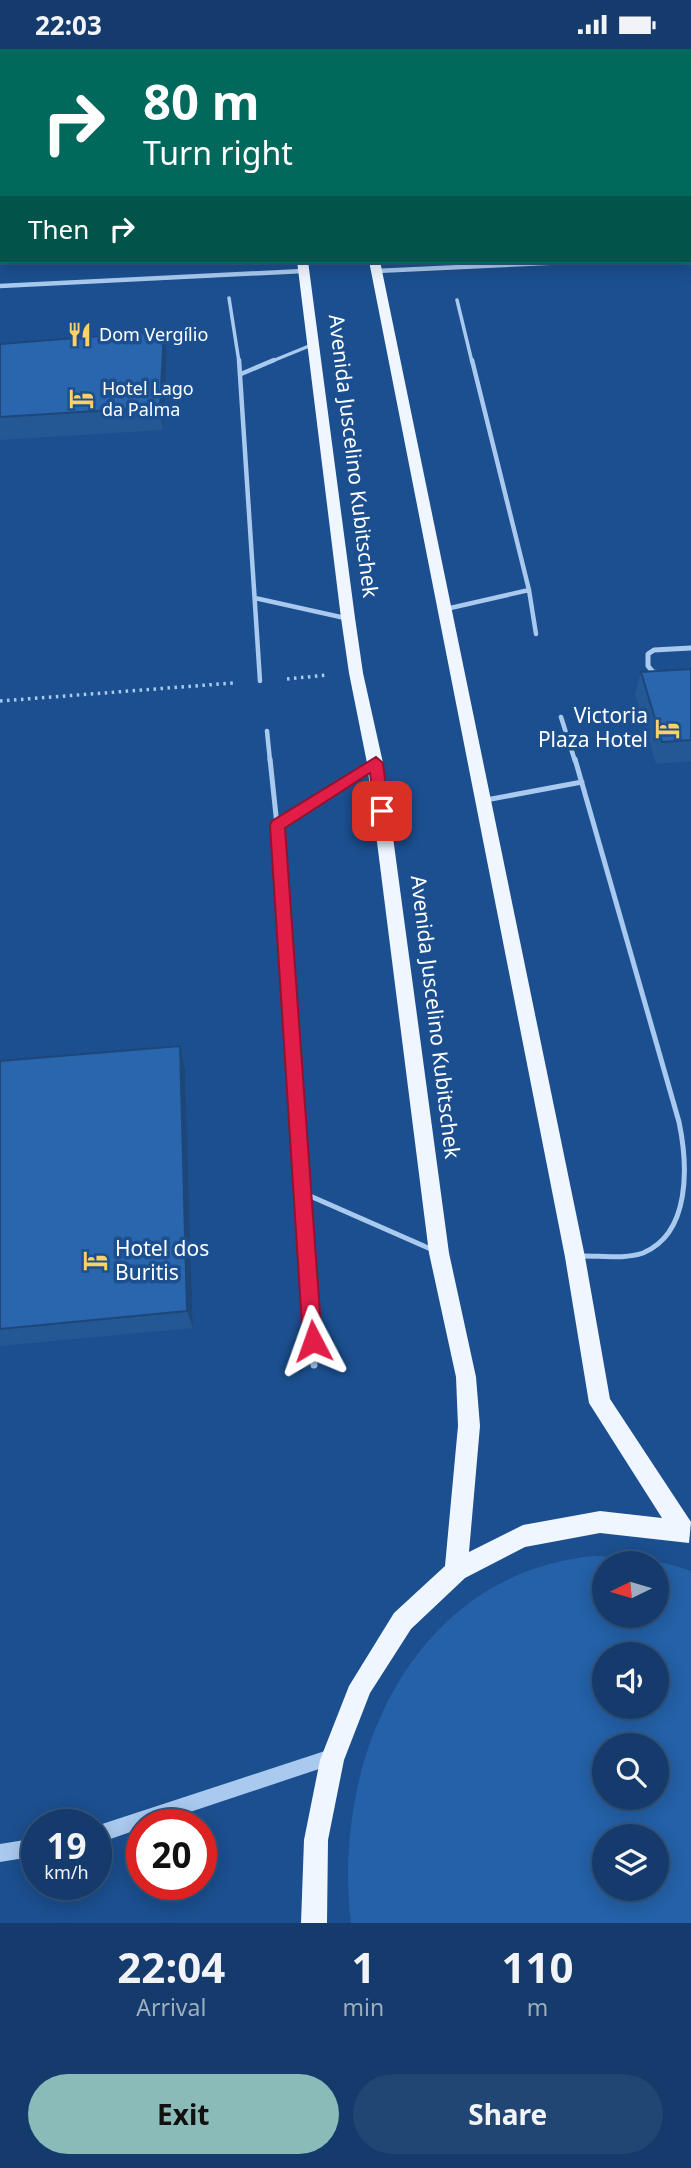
<!DOCTYPE html>
<html lang="en">
<head>
<meta charset="utf-8">
<style>
  :root { --surface:#143b6b; --page:#214673; --text:#f1f3f6; --muted:#9dadc1; --line:#33557e; --accent:#8bbbb9 }
  body { margin:0; font-family:"Noto Sans",sans-serif; background:var(--page); color:var(--text); height:100vh; display:flex; flex-direction:column; font-size:26px; white-space:nowrap }
  * { box-sizing:border-box; margin:0 }
  p { font-size:23px; color:var(--muted) }
  .icon { flex:none; width:38px; height:38px; fill:none; stroke:currentColor; stroke-width:2; stroke-linecap:round; stroke-linejoin:round }
  .map { position:relative; height:1874px; overflow:hidden }
  .side { display:flex; flex-direction:column; background:var(--surface); flex:1 }
  .side>* { flex:none }
  .top-card { position:absolute; left:0px; top:0px; width:691px; height:214px; box-shadow:0 4px 18px #0003,0 0 0 2px var(--line); background:#00695c; color:#fff; overflow:hidden }
  .needle { width:46px; rotate:265deg }
  .tools { position:absolute; left:592px; top:1502px; display:grid; gap:14px }
  .tools a { display:grid; place-items:center; width:77px; height:77px; border-radius:50%; background:var(--surface); box-shadow:0 4px 18px #0003,0 0 0 2px var(--line); font-size:35px }
  .speed { position:absolute; left:21px; top:1760px; display:flex; gap:14px; font-size:35px; font-weight:700; text-align:center }
  .speed>* { display:grid; place-content:center; width:91px; height:91px; border-radius:50%; background:var(--surface); box-shadow:0 4px 18px #0003,0 0 0 2px var(--line); line-height:1 }
  .speed small { font-size:18px; font-weight:400 }
  .speed .limit { border:10px solid #d22; background:#fff; color:#111 }
  .pin { position:absolute; display:grid; place-items:center; width:60px; height:60px; color:#fff; margin:-30px; border-radius:14px; box-shadow:0 4px 10px #0006 }
  .me { position:absolute; width:77px; margin:-38px; rotate:356deg; stroke-linejoin:round; filter:drop-shadow(0 0 5px #0008) }
  .turn { display:flex; align-items:center; gap:24px; height:147px; padding:0 28px; font-size:32px }
  .turn .icon { width:91px; height:91px; stroke-width:2.5 }
  .turn b { display:block; font-size:49px; line-height:60px }
  .then { display:flex; align-items:center; height:66px; padding:0 28px; background:#0003; gap:14px; font-size:26px }
  .eta { display:flex; justify-content:space-evenly; align-items:center; height:119px; text-align:center }
  .eta b { font-size:42px; font-weight:700; line-height:49px }
  .button { display:flex; gap:14px; margin-top:auto; padding:14px 28px }
  .button a { flex:1; height:80px; border-radius:42px; background:var(--accent); color:#111; font-size:28px; font-weight:700; line-height:80px; text-align:center }
  .button a+a { background:var(--page); color:var(--text) }
  .status { display:flex; justify-content:space-between; align-items:center; height:49px; padding:0 35px; background:var(--surface); direction:ltr }
  .status svg { height:19px; fill:currentColor }
  .map>svg:first-child { display:block }
</style>
</head>
<body>
<div class="status"><b>22:03</b><svg viewBox="0 0 49 12"><path d="M0 12V9h3v3zM5 12V6h3v6zM10 12V3h3v9zM15 12V0h3v12zM26 1h20v11H26zM47 4h2v5h-2z"/></svg></div>
<div class="map">
<svg width="691" height="1874" viewBox="0 0 691 1874">
  <rect width="100%" height="100%" fill="#1b4f8f"/>
  <path fill="#2461a8" fill-rule="evenodd" d="M594,1507c33,1 65,3 97,15v352h-340c-20,-163 62,-350 243,-367zM604,1514h52v52h-52zM604,1605h52v52h-52zM604,1696h52v52h-52zM604,1787h52v52h-52z"/>
  <g fill="none" stroke-linecap="round" stroke-linejoin="round">
    <path stroke="#a9c9ee" stroke-width="3.5" stroke-dasharray="2.5 4.5" stroke-linecap="butt" d="M287,630l40,-4
      M0,652l233,-18"/>
    <path stroke="#a9c9ee" stroke-width="3.5" d="M229,249l10,64
      M457,251l15,62
      M270,313l44,-18"/>
    <path stroke="#a9c9ee" stroke-width="4.5" d="M239,311l21,321
      M472,311l57,230 7,44
      M241,325l33,-14
      M255,549l90,20
      M446,560l83,-19
      M561,668l14,44
      M267,682l3,30"/>
    <path stroke="#a9c9ee" stroke-width="5" d="M270,710l7,66 31,446
      M575,710l104,363c9,43 12,111 -36,131 -19,7 -45,2 -65,3
      M486,751l96,-18
      M277,776l96,-61
      M301,1143l132,58"/>
    <path stroke="#a9c9ee" stroke-width="7" d="M307,1221l7,95"/>
    <path stroke="#a9c9ee" stroke-width="4.5" d="M376,222l212,-10
      M0,237l303,-15"/>
    <path stroke="#a9c9ee" stroke-width="5" d="M661,624l-8,-1 -5,-6v-12l6,-4 37,-2"/>
    <path fill="#a9c9ee" fill-rule="evenodd" d="M331,1700l6,2 2,6 -2,6 -186,62h-9v3l-46,16v-18z
      M37,1789v18l-37,6v-18z"/>
    <path fill="#f0f6ff" fill-rule="evenodd" d="M268,0h10v2h-10z
      M326,0h10v2h-10z
      M297,212h11l47,357 8,55 20,90 66,490 27,124 4,49 -11,126 54,-27 77,-14 62,7 -73,-115 -24,-146 -196,-996h11l205,996 25,142 81,123 -2,21 -89,-10 -75,14 -60,31 -54,51 -41,64 -26,67 -16,80 -1,83h-26l3,-83 16,-80 29,-74 45,-73 51,-47 13,-140 -2,-49 -27,-124 -62,-490 -18,-90 -8,-55z"/>
  </g>
  <path fill="#245895" d="M164,282l3,24 -4,75 -163,10v-96z
    M691,620v92l-35,3 -21,-70 6,-22z
    M180,997l5,23 8,259 -193,18v-285z"/>
  <path fill="#1d4779" d="M164,282l3,24 -4,75 -3,-23z
    M180,997l5,23 8,259 -6,-17z"/>
  <path fill="#2a66ad" stroke="#1d4779" stroke-width="2" d="M164,282l-4,76 -160,10v-73z
    M691,620v71l-29,2 -21,-70z
    M180,997l7,265 -187,18v-268z"/>
  <path fill="#e11d48" stroke="#92132f" stroke-width="2" d="M376,708l7,6 6,48 -2,4h-10l-3,-4 -4,-38 -85,55 37,513 -3,6 -6,3 -7,-3 -3,-6 -33,-516 2,-4z"/>
  <defs>
    <symbol id="restaurant-bare" viewBox="-9 -9 18 18"><path d="M-5-6h1v4h1v-4h1v4h1v-4h1v5L-1.5 .5V6h-2V.5L-5-1ZM5-6V6H3V1.5H1.5Q1.5-4 5-6Z" fill="#ffd166" stroke="#1b4f8f" stroke-width="2.5" paint-order="stroke"/></symbol>
    <symbol id="hotel-bare" viewBox="-9 -9 18 18"><path d="M-6-4.5h1.5V1H6V5H4.5V3h-9V5H-6ZM-4 0a1.8 1.8 0 1 1 3.6 0ZM.5 0V-2.5h3Q6-2.5 6 0Z" fill="#ffd166" stroke="#1b4f8f" stroke-width="2.5" paint-order="stroke"/></symbol>
  </defs>
  <g fill-rule="evenodd">
    <use href="#restaurant-bare" x="62" y="268" width="35" height="35"/>
    <use href="#hotel-bare" x="64" y="332" width="35" height="35"/>
    <use href="#hotel-bare" x="650" y="662" width="35" height="35"/>
    <use href="#hotel-bare" x="78" y="1194" width="35" height="35"/>
  </g>
  <g text-anchor="middle" stroke-width="7" stroke-linejoin="round" paint-order="stroke">
    <g font-size="18" fill="#fff" stroke="#1b4f8f" text-anchor="start">
      <text x="99" y="292">Dom Vergílio</text>
      <text x="102" y="346">Hotel Lago<tspan x="102" dy="21">da Palma</tspan></text>
    </g>
    <g font-size="21" fill="#fff" stroke="#1b4f8f">
      <text transform="translate(353 407) rotate(83)" y="7">Avenida Juscelino Kubitschek</text>
      <text transform="translate(435 968) rotate(83)" y="7">Avenida Juscelino Kubitschek</text>
    </g>
    <g font-size="21" fill="#fff" stroke="#1b4f8f" text-anchor="end">
      <text x="648" y="674">Victoria<tspan x="648" dy="24">Plaza Hotel</tspan></text>
      <text x="115" y="1207" text-anchor="start">Hotel dos<tspan x="115" dy="24">Buritis</tspan></text>
    </g>
  </g>
</svg>
<div class="tools">
<a><svg class="needle" viewBox="-14 -14 28 28"><path d="M0-13l5 13h-10z" fill="#e53935"/><path d="M0 13l5-13h-10z" fill="#9dadc1"/></svg></a>
<a><svg class="icon" aria-label="sound" viewBox="0 0 24 24"><path d="M4 9h4l5-4v14l-5-4H4zM17 9q2 3 0 6"/></svg></a>
<a><svg class="icon" aria-label="search" viewBox="0 0 24 24"><circle cx="10" cy="10" r="6"/><path d="M15 15l6 6"/></svg></a>
<a><svg class="icon" aria-label="layers" viewBox="0 0 24 24"><path d="M12 4l9 5-9 5-9-5zM3 14l9 5 9-5"/></svg></a>
</div>
<div class="speed"><div>19<small>km/h</small></div><div class="limit">20</div></div>
<div class="pin" style="left:382px;top:762px;background:#d93025"><svg class="icon" aria-label="arrive" viewBox="0 0 24 24"><path d="M6 21V4h12l-3 4 3 4H6"/></svg></div>
<svg class="me" style="left:313px;top:1292px" viewBox="-20 -20 40 40"><path d="M0-17L14 15 0 8-14 15z" fill="#e11d48" stroke="#fff" stroke-width="4"/></svg>
<div class="top-card">
<div class="turn"><svg class="icon" aria-label="right" viewBox="0 0 24 24"><path d="M7 20v-9h11M14 6l5 5-5 5"/></svg><div><b>80 m</b>Turn right</div></div>
<div class="then">Then<svg class="icon" aria-label="right" viewBox="0 0 24 24"><path d="M7 20v-9h11M14 6l5 5-5 5"/></svg></div>
</div>
</div>
<section class="side">
<div class="eta">
<div><b>22:04</b><p>Arrival</p></div>
<div><b>1</b><p>min</p></div>
<div><b>110</b><p>m</p></div>
</div>
<div class="button"><a>Exit</a><a>Share</a></div>
</section>
</body>
</html>
